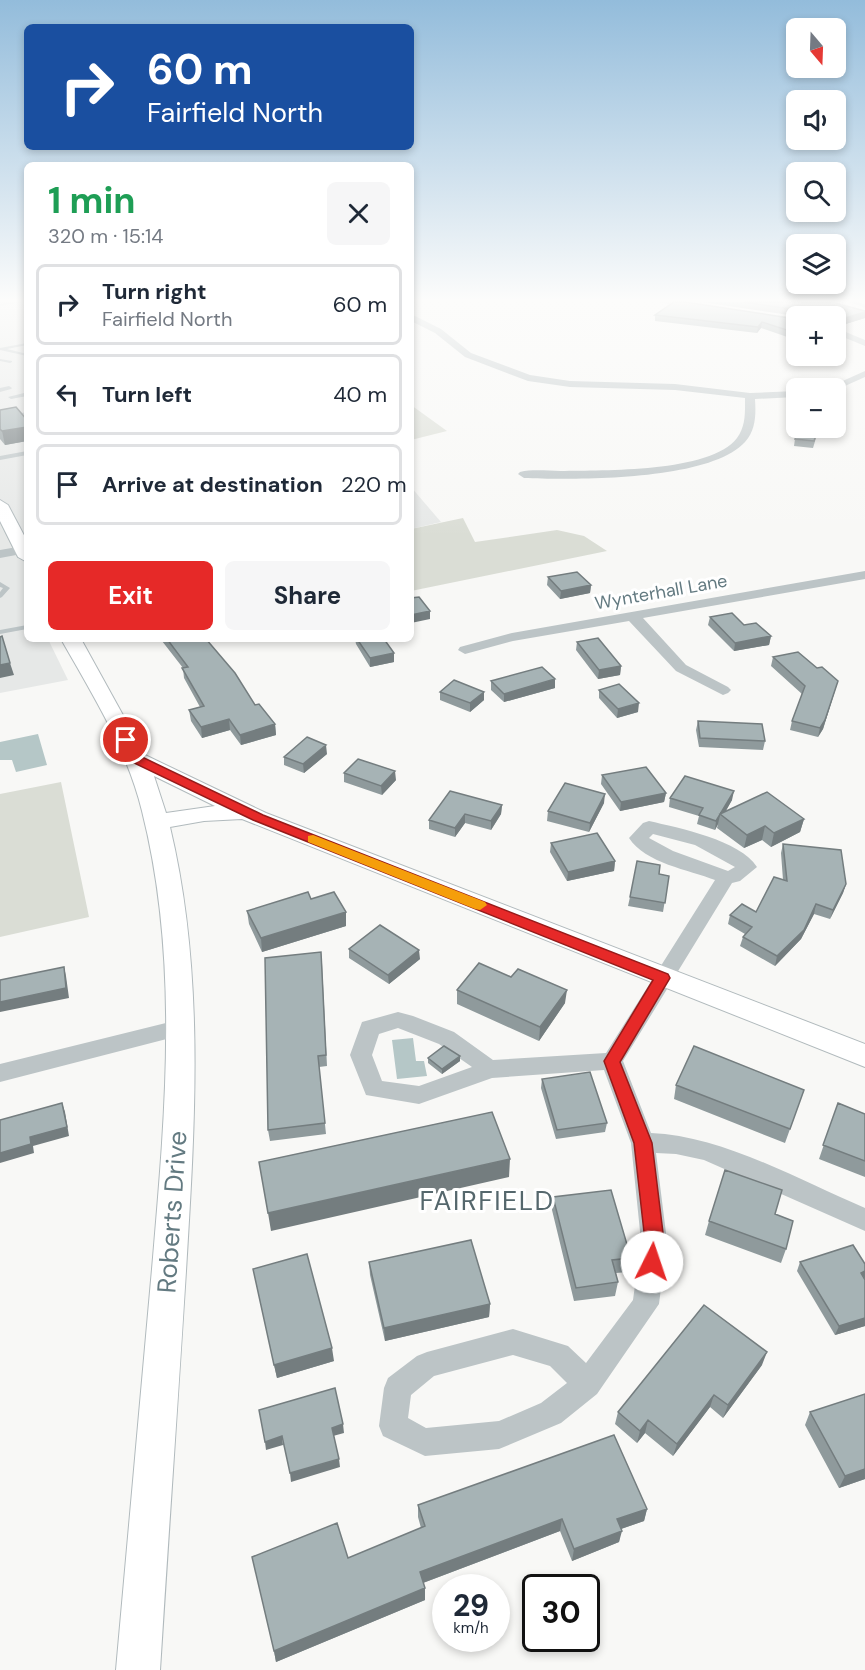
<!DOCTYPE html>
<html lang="en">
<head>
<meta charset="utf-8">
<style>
  :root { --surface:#fff; --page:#f6f6f7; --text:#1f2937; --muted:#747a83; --line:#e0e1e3; --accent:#e62928 }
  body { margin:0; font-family:"DM Sans",sans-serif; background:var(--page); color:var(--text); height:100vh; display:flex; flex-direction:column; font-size:22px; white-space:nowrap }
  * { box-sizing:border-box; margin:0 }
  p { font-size:20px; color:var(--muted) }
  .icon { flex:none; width:33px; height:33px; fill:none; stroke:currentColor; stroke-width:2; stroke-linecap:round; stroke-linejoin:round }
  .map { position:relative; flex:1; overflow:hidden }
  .details { position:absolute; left:24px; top:162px; width:390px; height:480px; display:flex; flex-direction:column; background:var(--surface); border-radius:9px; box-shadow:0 3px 9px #0003 }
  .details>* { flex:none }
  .hud { position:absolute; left:24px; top:24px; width:390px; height:126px; border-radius:9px; box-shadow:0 3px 9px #0003; background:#1a4fa0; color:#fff; overflow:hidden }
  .needle { width:39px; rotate:161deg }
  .tools { position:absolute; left:786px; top:18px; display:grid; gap:12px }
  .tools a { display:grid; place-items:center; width:60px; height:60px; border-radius:9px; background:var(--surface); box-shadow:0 3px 9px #0003; font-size:30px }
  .speed { position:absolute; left:432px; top:1574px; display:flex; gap:12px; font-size:30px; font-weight:700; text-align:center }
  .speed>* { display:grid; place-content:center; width:78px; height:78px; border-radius:50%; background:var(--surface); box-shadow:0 3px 9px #0003; line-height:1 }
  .speed small { font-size:15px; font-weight:400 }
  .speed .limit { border:3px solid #111; border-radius:9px; background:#fff; color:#111 }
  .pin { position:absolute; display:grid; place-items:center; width:51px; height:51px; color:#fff; margin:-26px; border:3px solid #fff; border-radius:50%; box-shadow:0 2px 6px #0007 }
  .me { position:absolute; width:66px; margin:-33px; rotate:4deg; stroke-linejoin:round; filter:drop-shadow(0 0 4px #0008) }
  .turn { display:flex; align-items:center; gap:21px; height:126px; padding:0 24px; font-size:27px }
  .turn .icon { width:78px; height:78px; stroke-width:2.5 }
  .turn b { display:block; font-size:42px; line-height:51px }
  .round { display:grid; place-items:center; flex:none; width:63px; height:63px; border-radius:9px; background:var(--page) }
  .summary { display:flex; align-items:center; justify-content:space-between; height:102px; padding:0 24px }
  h1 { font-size:36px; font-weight:700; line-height:45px; color:#1e9e55 }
  .cta { display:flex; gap:12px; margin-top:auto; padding:12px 24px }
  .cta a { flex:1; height:69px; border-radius:9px; background:var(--accent); color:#fff; font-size:24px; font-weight:700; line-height:69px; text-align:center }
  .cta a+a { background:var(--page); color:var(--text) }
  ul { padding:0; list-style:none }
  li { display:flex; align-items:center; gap:18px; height:81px; margin:0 12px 9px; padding:0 12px; border:3px solid var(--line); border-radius:9px }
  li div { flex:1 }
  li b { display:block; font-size:22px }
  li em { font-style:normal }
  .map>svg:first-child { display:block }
</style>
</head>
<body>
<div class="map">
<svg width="865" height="1670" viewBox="0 0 865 1670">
  <rect width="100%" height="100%" fill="#f8f8f6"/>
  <path fill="#e6e8e7" d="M0,302h27v337h21l20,41 -68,13z
    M411,487l30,35 -30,7z"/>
  <path fill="#daddd5" d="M411,405l36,26 -36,9z
    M463,518l12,24 82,-12 27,6 23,15 -196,40v-62z
    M61,782l28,135 -89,20v-143z"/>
  <path fill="#b5c7c7" d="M38,734l9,31 -31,7 -4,-12h-12v-18z
    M413,1038l3,23h8l3,15 -30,3 -5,-39z"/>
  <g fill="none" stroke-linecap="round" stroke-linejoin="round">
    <path stroke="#b5c7c7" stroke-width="3" d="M854,302l11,4"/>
    <defs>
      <path id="secondary" d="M0,500l8,5 19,36v21l-9,-5 -18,-36z
        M61,639h20l64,116 121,58 599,231v23l-623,-248 -38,2 -34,6c35,146 25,296 16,444 -8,133 -18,266 -26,399h-44c12,-134 24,-267 36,-401 13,-152 28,-308 -10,-458 -15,-62 -50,-117 -81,-172zM154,776l61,30 -49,7z"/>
    </defs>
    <use href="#secondary" stroke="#b1babd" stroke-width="2"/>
    <path fill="#bcc4c6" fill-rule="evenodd" d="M10,302h13l-23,4v-2z
      M27,343v2l-20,4 20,5v2l-27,-6v-2z
      M0,359l12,2v1l-2,1 -10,-2z
      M9,386l3,2 -1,1 -11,3v-4z
      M27,389v7l-16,3 -3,-2 16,-4 1,-3z
      M27,412v4l-27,5v-4z
      M27,451v4l-27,5v-4z
      M0,582l10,6 -8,9 -2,1v-6l3,-4 -3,-1z
      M27,625v4l-27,5v-4z"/>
    <path fill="#bcc4c6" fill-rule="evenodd" d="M660,302h20l21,6 -4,3z
      M411,314l30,15 30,24 59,22 40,6 105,3 75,9 46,-2v6l-41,2c1,15 1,31 -10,43 -35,39 -169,38 -221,36l-6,-4 2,-2c13,-3 28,-1 41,-1 42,-1 149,2 176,-33 9,-12 8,-26 8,-40l-70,-8 -105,-3 -42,-6 -63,-24 -30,-24 -24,-12z
      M836,328l29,12v6l-29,-12z
      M865,371v6l-29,13 -9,-2z
      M23,546l4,1v6l-27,5v-8z
      M865,571v8l-222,39 43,47 42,22 3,3 -3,3 -5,2 -47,-24 -47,-50 -116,20 -48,13 -7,-4 2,-3 52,-14z
      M649,821c30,7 91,19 108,46l-17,14 -8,2 -109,178 28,72c72,3 148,47 214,75v23l-161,-71 -28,-6 -20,-1 11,88 -8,63 -62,90 -36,29 -62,26 -74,7 -42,-20 -4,-10 5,-38 4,-10 29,-22 10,-4 86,-23 55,17 18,17 47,-63 8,-59 -10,-98 -27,-73 -112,8 -73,26 -53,-9 -16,-40 12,-33 36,-10 15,4 41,16 39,28 113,-7 109,-173c-26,-10 -70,-17 -86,-42l14,-15zM653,834l42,11 40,22 -7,4 -55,-20 -24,-13zM398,1028l41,16 33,23 -53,19 -37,-5 -10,-26 7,-21zM513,1355l37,11 17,17 -26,20 -42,18 -73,7 -18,-10 3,-23 23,-19z
      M178,1020l8,2 3,6 -3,6 -186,48v-18z"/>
    <use href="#secondary" fill="#fff" fill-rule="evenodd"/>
  </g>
  <path fill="#8f9a9c" d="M702,302h130l33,9v7l-29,9v-11h-40v1v-1z
    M655,315l141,4v21l-35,-12 -4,5 -102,-12z
    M796,408v15l-8,-7 1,-7z
    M0,410l27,10v21l-22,4 -5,-6z
    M819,428l-6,20 -19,-2 1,-7z
    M548,577l43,8 -1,8 -30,6 -13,-14z
    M710,617l34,8 27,11 -2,9 -35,6 -26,-26z
    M162,639h44l49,66 20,19 1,11 -35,10 -11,-15 -28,8 -11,-17 -2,-11 11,-3 -16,-29 -1,-10 -21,-27z
    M355,639h29l10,23 -24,5 -14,-23z
    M577,642l44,24 -1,9 -22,4 -22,-29z
    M773,657l44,11 21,13 -15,48 -5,8 -28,-7 2,-9 10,-27 -31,-28z
    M491,681l64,7 -51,14 -13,-12z
    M599,690l39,22 -21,6 -18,-20z
    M440,692l44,8 -14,12 -30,-12z
    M698,721l67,20 -2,9 -64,-3 -3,-17z
    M327,754l-23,19 -20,-8v-8z
    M344,773l52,7 -14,15 -38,-13z
    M602,775l64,18 -2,9 -44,9 -19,-27z
    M670,798l62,2 -7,12 79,7 -4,13 -29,15 -9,-7 -18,8 -27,-20 1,-4 -3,6 -18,-6 2,-8 -30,-9z
    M604,803l-15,29 -42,-11 1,-10z
    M502,805l-1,9 -10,16 -26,-7 -10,14 -26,-8v-9z
    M551,843l64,18 -1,10 -47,10 -17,-29z
    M783,844l63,40 -3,9 -13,26 -16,-5 -13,25 -26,27 -35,-20 3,-9 2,-3 -17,-10 2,-9 26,-3 27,-32 -2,-27z
    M659,874l10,2 -6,36 -35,-6 2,-9z
    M311,899l35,27 -84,26 -13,-28 -2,-13z
    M349,949l71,10 -31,25 -40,-26z
    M322,963l5,103 -8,1 7,67 -56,7 -2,-11z
    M457,990l108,13 -26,38 -82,-37z
    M428,1058l32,3 -18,13 -14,-11z
    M542,1079l65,44 -2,9 -49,7 -15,-51z
    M676,1085l128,5 -19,53 -111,-44z
    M838,1103l27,11v63l-46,-18z
    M553,1197l78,61 -3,14 -12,1 2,9 -3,14 -41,5 -22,-91z
    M775,1214l11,35 -5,14 -76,-28 4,-14z
    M369,1262l121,42 -1,13 -104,24 -15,-66z
    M800,1262l65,2v62l-30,9 -38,-64z
    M253,1269l81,92 -57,17z
    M762,1365l-39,53 -13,-11 -37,49 -28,-23 -8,10 -22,-19 3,-12z
    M810,1412l55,67 -26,9 -34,-63z
    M418,1505l229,4 -3,12 -23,8 -2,13 -47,19 -12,-30 -137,52 2,5v12l-149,62 -2,-11 74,-93 73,-30 -3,-11z"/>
  <path fill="#747d7f" d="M865,312v6l-29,9v-6z
    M762,322l-1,6 -4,5 1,-6z
    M27,427v14l-22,4 -3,-14z
    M591,585l-1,8 -30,6 1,-8z
    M430,611v8l-19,4v-8z
    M771,636l-2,9 -35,6 1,-8z
    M394,653v9l-24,5v-9z
    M10,663l4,12 -14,3v-13z
    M621,666l-1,9 -22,4 1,-9z
    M555,679v9l-51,14v-8z
    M838,681l-15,48 -5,8 2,-9z
    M484,692v8l-14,12v-9z
    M639,703l-1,9 -21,6 1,-9z
    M229,719l1,11 -28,8 -1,-11z
    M275,724l1,11 -35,10 -1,-10z
    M326,745l1,9 -23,19 -1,-9z
    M395,771l1,9 -14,15 -1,-9z
    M734,791l-2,9 -9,16 -3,-2z
    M666,793l-2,9 -44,9 1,-9z
    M605,794l-1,9 -15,29 1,-9z
    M502,805l-1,9 -10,16v-9z
    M465,814v9l-10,14v-9z
    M720,815l-2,9 -3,6 1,-9z
    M804,819l-4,13 -29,15 3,-14z
    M765,826l-3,14 -18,8 3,-13z
    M615,861l-1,10 -47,10 1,-9z
    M846,884l-3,9 -13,26 3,-9z
    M816,904l-2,10 -13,25 -26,27 2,-10z
    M346,912v14l-84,26 -1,-14z
    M419,950l1,9 -31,25 -1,-9z
    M64,967l2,9 3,22 -69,14v-10z
    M567,990l-2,13 -26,38 1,-14z
    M460,1056v5l-18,13v-5z
    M62,1103l3,9 4,24 -36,10 1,7 -34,10v-10l30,-16z
    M510,1159l-1,18 -238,54 -3,-18z
    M865,1271v8l-4,-6z
    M490,1304l-1,13 -104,24 -1,-13z
    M865,1318v8l-30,9 4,-9z
    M332,1348l2,13 -57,17 -3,-13z
    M767,1352l-5,13 -39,53 5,-13z
    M714,1395l-4,12 -37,49 4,-12z
    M648,1420l-3,13 -8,10 3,-12z
    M343,1424l1,9 -11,3 -1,-8z
    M282,1436l1,9 -17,5 -1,-8z
    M339,1459l1,8 -49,15 -1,-9z
    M865,1469v10l-26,9 6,-12z
    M647,1509l-3,12 -29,10 2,-12z
    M562,1519l-2,12 -140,53v-12z
    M622,1531l-3,11 -47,19 2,-12z
    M425,1588v12l-149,62 -2,-11z"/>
  <path fill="#a6b3b5" stroke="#747d7f" stroke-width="1.5" d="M674,302h11l111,17v14l-34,-11 -4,5 -103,-12z
    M744,302h88l33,9v1l-29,9v-5h-38l-1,-6z
    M16,407l11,13v7l-25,4 -2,-2v-19z
    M796,408v7l-7,-6z
    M799,428h19l-4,13 -19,-2z
    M577,572l14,13 -30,6 -13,-14z
    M419,597l11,14 -19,4v-17z
    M732,613l12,12 12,-2 15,13 -36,7 -25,-26z
    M2,636l8,27 -10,2v-28z
    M598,638l23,28 -22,4 -22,-28z
    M167,639h39l29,34 20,32 4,-1 16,20 -35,11 -11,-16 -28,8 -12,-17 15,-4 -22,-38 6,-1z
    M357,639h27l10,14 -24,5z
    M798,652l19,16 5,-1 16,14 -13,39 -5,8 -28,-7 13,-35 -32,-29z
    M542,667l13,12 -51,15 -13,-13z
    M454,680l30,12 -14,11 -30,-11z
    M619,684l20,19 -21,6 -19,-19z
    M698,721l64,3 3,17 -65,-3z
    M307,737l19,8 -23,19 -19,-7z
    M358,759l37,12 -14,15 -37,-13z
    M646,767l20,26 -45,9 -19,-27z
    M685,776l49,15 -18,30 -17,-6 4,-7 -33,-10z
    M565,783l40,11 -15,29 -42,-12z
    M450,791l52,14 -11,16 -26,-7 -10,14 -26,-8z
    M767,792l37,27 -30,14 -9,-7 -18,9 -27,-21z
    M597,833l18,28 -47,11 -17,-29z
    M783,844l58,6 5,34 -13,26 -17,-6 -12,26 -27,26 -34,-19 9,-10 -22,-12 12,-11 14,8 18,-35 13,4z
    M637,861l23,4 -1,9 10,2 -4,27 -35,-6z
    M308,892l3,7 23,-7 12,20 -85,26 -14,-27z
    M380,925l39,25 -31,25 -39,-26z
    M321,952l5,103 -8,1 7,67 -57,7 -3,-172z
    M479,963l32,14 7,-8 49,21 -27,37 -83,-37z
    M64,967l2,21 -66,14v-22z
    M444,1046l16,10 -18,13 -14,-11z
    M694,1046l110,44 -14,39 -114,-44z
    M590,1072l17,51 -50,7 -15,-51z
    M62,1103l5,24 -37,10 1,7 -31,9v-33z
    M838,1103l27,11v47l-42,-16z
    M492,1112l18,47 -242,54 -9,-51z
    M725,1170l57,20 -7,24 18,7 -7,28 -77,-28z
    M611,1190l20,68 -19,2 6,22 -42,6 -23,-91z
    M471,1240l19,64 -106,24 -15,-66z
    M853,1245l12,19v7l-4,2 4,7v38l-26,8 -39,-64z
    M307,1254l25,94 -58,17 -21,-96z
    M704,1305l63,47 -39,53 -14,-10 -37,49 -29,-24 -8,11 -22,-19z
    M335,1388l8,36 -11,4 7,31 -49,14 -8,-37 -17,6 -6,-32z
    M865,1394v75l-20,7 -35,-64z
    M614,1435l33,74 -30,10 5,12 -48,18 -12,-30 -142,53 5,16 -151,63 -22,-94 85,-34 11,35 77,-32 -7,-21z"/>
  <linearGradient id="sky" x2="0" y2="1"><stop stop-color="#93bcdb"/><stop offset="0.56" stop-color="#fcfcfb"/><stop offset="1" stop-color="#fcfcfb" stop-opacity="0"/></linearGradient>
  <rect width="865" height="536" fill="url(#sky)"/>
  <path fill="#e62928" stroke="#961b1a" stroke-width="1.5" d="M126,736l5,1 11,20 121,58 405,159 2,4 -50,84 32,81 12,98 -6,27 -6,3 -7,-3 -3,-6 3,-21 -11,-98 -30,-82 49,-81 -400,-160 -121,-58 -12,-22z"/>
  <path fill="#f59e0b" d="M313,835l172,67 2,3 -7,5 -5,-1 -167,-67v-6z"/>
  <g text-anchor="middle" stroke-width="6" stroke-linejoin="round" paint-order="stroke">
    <g font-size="18" fill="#637a81" stroke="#fff">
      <text transform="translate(661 592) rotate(-10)" y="6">Wynterhall Lane</text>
    </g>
    <g font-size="26" fill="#637a81" stroke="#fff">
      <text transform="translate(172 1212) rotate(-86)" y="9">Roberts Drive</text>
    </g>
    <g font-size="27" letter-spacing="1.5" fill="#55676c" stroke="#fff">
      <text x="487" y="1210">FAIRFIELD</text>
    </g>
  </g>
</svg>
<div class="tools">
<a><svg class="needle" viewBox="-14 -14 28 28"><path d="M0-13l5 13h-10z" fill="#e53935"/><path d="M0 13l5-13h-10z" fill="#747a83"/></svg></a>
<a><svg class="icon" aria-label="sound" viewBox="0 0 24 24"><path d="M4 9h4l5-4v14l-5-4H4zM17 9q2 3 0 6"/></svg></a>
<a><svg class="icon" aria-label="search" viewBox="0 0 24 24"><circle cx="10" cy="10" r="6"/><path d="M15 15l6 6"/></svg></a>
<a><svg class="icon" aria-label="layers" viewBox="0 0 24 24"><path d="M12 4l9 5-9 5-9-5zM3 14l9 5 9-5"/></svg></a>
<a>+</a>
<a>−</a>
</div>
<div class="speed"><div>29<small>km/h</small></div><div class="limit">30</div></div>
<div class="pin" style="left:126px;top:740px;background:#d93025"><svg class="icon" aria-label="arrive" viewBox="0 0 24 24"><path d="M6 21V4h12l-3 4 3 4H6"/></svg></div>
<svg class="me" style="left:652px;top:1262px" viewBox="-20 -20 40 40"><circle r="19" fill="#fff"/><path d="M0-13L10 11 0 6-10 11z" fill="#e62928"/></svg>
<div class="hud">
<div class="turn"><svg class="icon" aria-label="right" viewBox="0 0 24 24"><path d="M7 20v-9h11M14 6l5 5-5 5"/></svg><div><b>60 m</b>Fairfield North</div></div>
</div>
<section class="details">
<div class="summary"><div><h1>1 min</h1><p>320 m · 15:14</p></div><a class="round"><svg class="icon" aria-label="close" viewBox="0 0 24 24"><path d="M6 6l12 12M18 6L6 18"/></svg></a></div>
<ul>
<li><svg class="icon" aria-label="right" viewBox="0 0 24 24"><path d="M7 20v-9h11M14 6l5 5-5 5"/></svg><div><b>Turn right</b><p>Fairfield North</p></div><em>60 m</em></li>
<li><svg class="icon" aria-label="left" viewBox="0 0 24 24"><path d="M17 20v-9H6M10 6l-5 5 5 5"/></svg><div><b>Turn left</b></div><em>40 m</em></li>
<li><svg class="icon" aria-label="arrive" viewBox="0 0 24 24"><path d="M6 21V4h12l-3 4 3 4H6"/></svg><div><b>Arrive at destination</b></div><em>220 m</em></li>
</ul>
<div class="cta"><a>Exit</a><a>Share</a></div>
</section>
</div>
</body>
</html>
